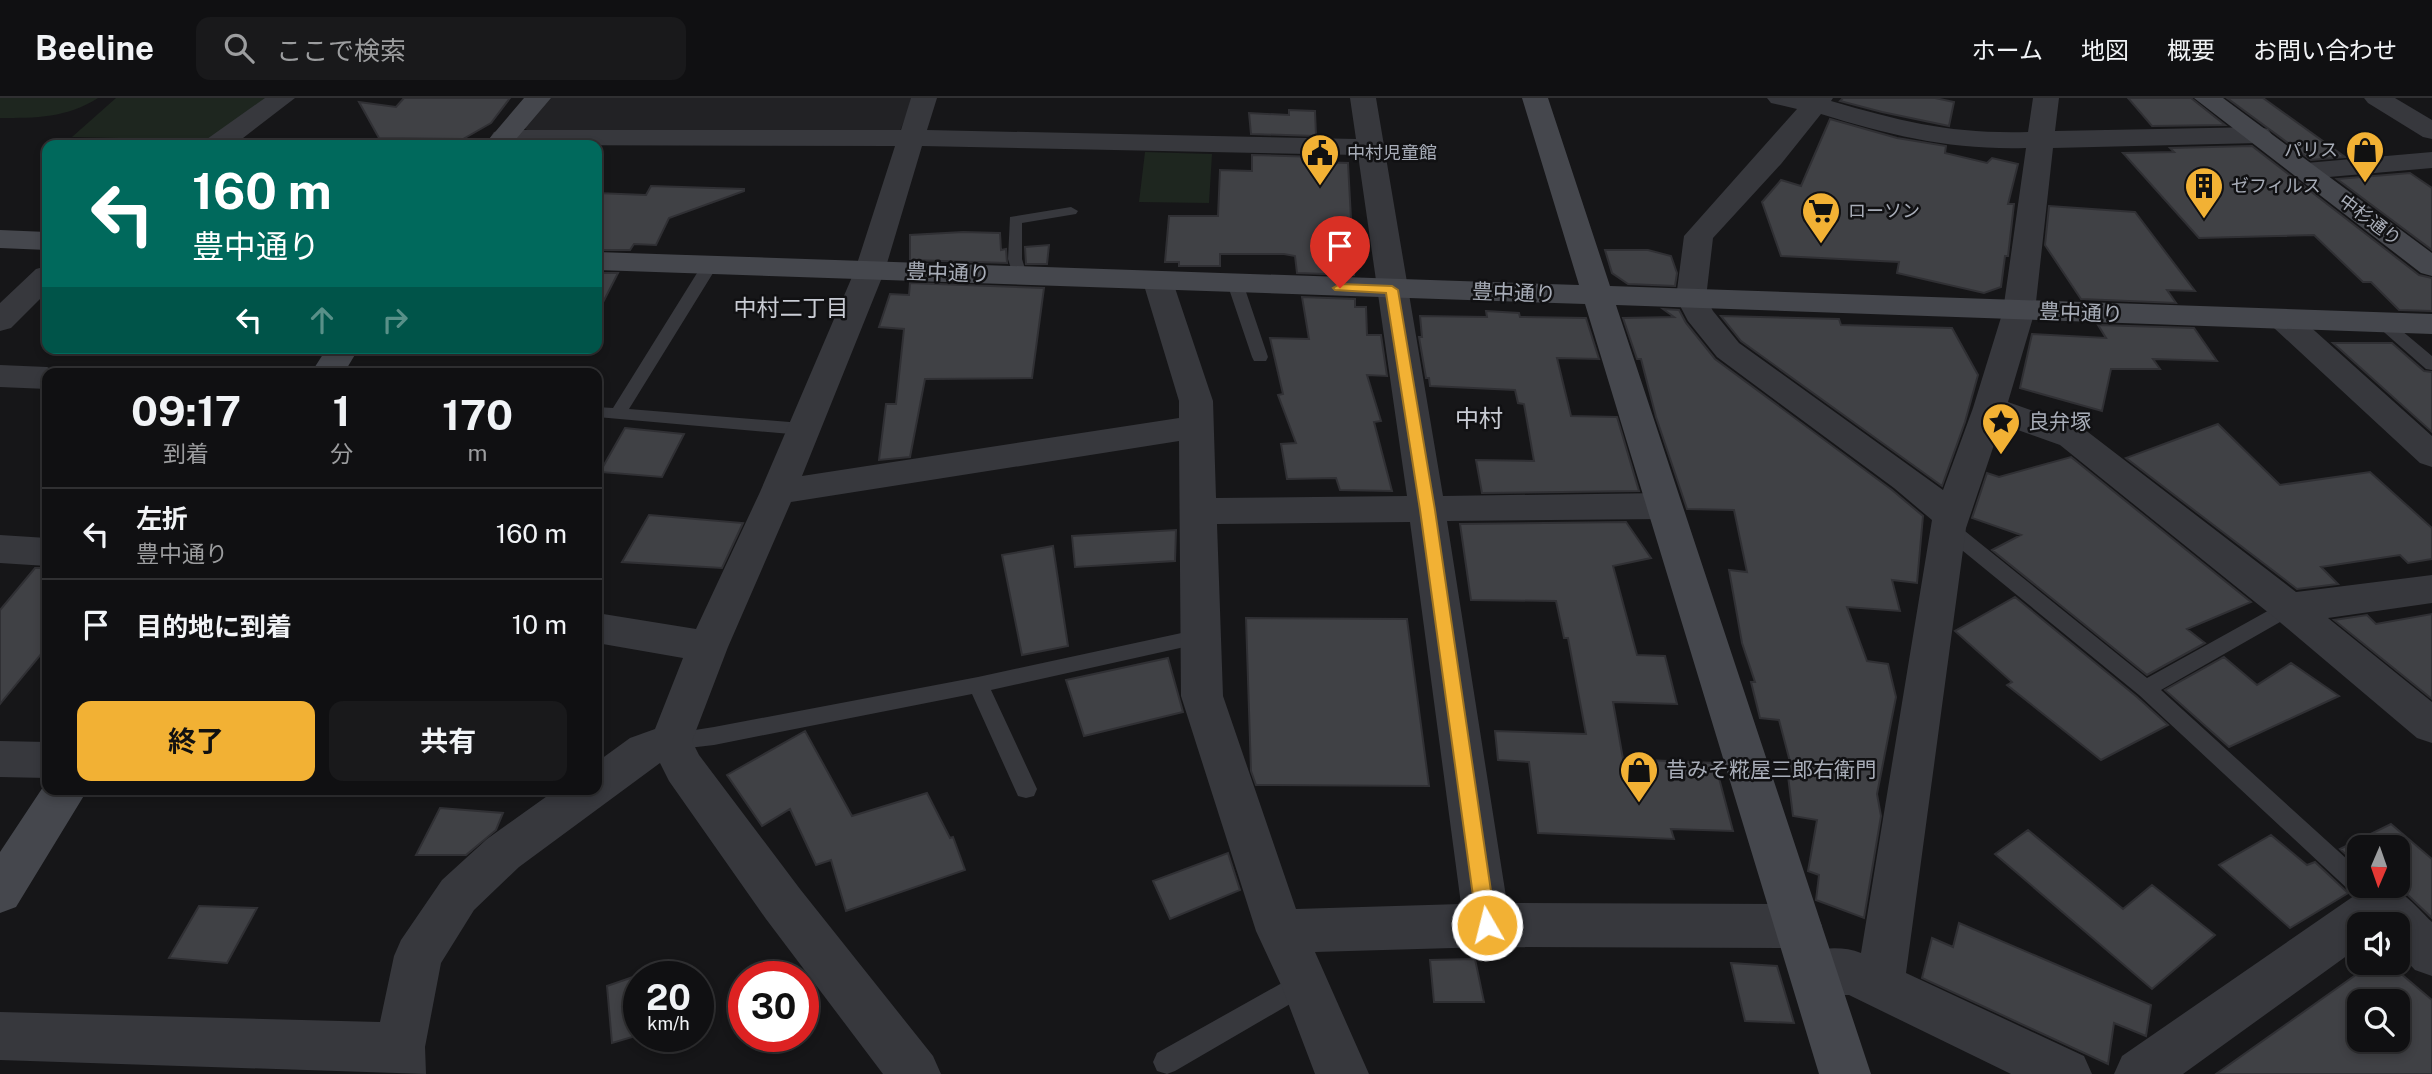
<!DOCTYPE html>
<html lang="ja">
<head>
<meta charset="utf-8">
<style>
  :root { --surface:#101012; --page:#19191b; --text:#f1f3f6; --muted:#9c9d9f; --line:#303032; --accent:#f2b134 }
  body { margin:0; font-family:"Public Sans","Noto Sans JP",sans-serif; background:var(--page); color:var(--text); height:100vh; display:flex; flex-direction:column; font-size:26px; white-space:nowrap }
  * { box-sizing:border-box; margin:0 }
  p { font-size:23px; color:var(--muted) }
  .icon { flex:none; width:38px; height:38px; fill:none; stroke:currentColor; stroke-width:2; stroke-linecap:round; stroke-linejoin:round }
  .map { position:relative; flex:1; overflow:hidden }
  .panel { position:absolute; left:42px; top:270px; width:560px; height:427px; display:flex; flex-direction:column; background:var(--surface); border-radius:14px; box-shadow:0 4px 10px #0003,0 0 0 2px var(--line) }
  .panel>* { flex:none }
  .guide { position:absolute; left:42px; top:42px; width:560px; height:214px; border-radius:14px; box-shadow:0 4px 10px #0003,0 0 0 2px var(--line); background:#00695c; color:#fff; overflow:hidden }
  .needle { width:46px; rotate:182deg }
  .tools { position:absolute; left:2347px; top:737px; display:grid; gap:14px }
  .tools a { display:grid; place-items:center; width:63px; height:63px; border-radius:14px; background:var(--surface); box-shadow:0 4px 10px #0003,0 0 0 2px var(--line); font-size:35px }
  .speed { position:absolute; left:623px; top:863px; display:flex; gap:14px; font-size:35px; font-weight:700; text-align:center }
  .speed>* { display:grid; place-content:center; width:91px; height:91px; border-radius:50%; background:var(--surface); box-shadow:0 4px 10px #0003,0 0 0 2px var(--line); line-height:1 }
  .speed small { font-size:18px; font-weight:400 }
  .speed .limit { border:10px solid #d22; background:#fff; color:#111 }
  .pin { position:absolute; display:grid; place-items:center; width:60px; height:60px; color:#fff; margin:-72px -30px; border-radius:50% 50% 50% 0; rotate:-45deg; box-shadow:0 0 7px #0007 }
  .pin .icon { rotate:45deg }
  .me { position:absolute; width:77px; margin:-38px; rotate:352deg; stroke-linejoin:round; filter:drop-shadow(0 0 5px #0008) }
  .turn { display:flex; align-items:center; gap:24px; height:147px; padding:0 35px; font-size:32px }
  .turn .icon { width:91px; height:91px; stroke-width:2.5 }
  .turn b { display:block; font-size:49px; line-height:60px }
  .lanes { display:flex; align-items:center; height:66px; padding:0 35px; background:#0003; justify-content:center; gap:35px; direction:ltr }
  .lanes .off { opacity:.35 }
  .eta { display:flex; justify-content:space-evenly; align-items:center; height:119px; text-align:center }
  .eta b { font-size:42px; font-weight:700; line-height:49px }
  .button { display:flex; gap:14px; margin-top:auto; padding:14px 35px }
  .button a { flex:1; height:80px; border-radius:14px; background:var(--accent); color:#111; font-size:28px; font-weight:700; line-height:80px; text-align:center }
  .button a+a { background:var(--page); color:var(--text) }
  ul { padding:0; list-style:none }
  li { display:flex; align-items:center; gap:21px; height:91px; padding:0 35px; border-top:2px solid var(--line) }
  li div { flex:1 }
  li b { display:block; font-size:26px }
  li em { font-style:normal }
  header { display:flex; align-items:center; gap:42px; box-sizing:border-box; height:98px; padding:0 35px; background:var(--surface); border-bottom:2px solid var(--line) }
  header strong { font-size:33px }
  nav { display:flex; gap:38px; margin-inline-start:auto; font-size:24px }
  .search { width:490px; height:63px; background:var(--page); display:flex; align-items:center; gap:18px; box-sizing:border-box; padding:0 24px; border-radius:14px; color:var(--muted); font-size:26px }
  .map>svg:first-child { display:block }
</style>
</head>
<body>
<header>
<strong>Beeline</strong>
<div class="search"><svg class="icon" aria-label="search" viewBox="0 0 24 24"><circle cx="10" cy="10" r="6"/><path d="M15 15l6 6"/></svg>ここで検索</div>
<nav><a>ホーム</a><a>地図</a><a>概要</a><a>お問い合わせ</a></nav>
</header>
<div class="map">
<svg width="2432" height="976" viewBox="0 0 2432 976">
  <rect width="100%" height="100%" fill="#161618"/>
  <path fill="#222225" d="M550,0h363l-13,33 -370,1 -6,-4z"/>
  <path fill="#1e261f" d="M0,0h98c-31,20 -62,20 -98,20z
    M116,0h153l-59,42 -138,-3z
    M1145,54l67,2 -3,49 -70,-1z"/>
  <path fill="#404145" stroke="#303034" stroke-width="2" fill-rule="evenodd" d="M404,0h106l-19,25 -28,16 -84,-1 -20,-36 37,5z
    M1843,0h92l19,4 -5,24 -67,-14 -42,-11z
    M2128,0h63l34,27 -73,1z
    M2227,0h36l82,59 -34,3z
    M1289,12l26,1 1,25 -65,-2 -2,-21 40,2z
    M1830,21l67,19 49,8 -1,7 42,10 5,-5 26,6 -10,40h6l-6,52h-3l-4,31 -17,6 -87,-20 2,-11 -118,-6 -19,-54 19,-22 20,6z
    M2252,48l167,129 13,3v33l-33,-1 -28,-28h-8l-49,-47 -115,3 -76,-85 51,-1 -4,-4z
    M1252,57l66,2v5l30,1 6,112 -57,-2 -2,-17 -11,-2h-64v12h-41v-4h-14l4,-46h49l2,-46 32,1z
    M2410,75l22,15v62l-95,-71z
    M651,88l93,3v2l-75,27 -13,27 -22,-1 -4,6h-33v-57l49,2z
    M2049,108l86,6 60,79 -28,-1 9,13 -95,-4 -36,-54z
    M963,134l37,1 1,17 5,-1 1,14 -97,-3v-25z
    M1049,147l-2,19h-21l-1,-17z
    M1605,152h43l23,6 6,17 -2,13 -47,-2 -16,-11z
    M597,175h21l-21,41z
    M910,185l134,5 -12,90 -107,1 -15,78 -31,3 7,-56h10l8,-75 -25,-2 11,-33 19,1z
    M1302,199l53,2v8h11l1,28h14l6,41 -20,-1 14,46 -7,1 18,69 -52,-1 -4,-12 -49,1 -6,-35 15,-1 -18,-48 5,-1 -13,-56 39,1z
    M1663,211l16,1 7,13 29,36 177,131 31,26 -6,67 -25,-3 8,31 -53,-4 20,54 21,3 8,33 -19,97 4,22 -17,102 -48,-18 3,-25 -11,-4 9,-51 -24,-4 -5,-40 6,1 -15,-57 -19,-2 -9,-36h4l-13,-39 -13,-73 18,2 -13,-62 -47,-1 -31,-92 -15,-58h-4l-14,-41 51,-1z
    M1486,213l33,2 1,4 66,1 13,41 -42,-1 14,58 46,1 22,74 -157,2 -6,-33 58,1 -10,-57 -6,-1 -3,-13 -85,-4 -1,-8h-3l-7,-41h3l-2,-21 67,1z
    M1721,218l118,3 2,6 111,3 26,47 -13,47 -23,64 -201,-145z
    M2098,227l96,3 23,33 -64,-2 7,10h-49l-9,42 -82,-23 12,-54 74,4z
    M2333,245h59l32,28 8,1v60z
    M2218,326l62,61 90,-13 62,56v31l-24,4 -8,-8 -79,12 17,17 -41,5 -171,-131z
    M625,330l59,6 -22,43 -62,-5z
    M2071,359l180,145 -64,27 18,14 -58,32 -155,-125 29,-15 -49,-17 15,-45 12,4z
    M649,417l94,8 -21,45 -100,-6z
    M1626,424l25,36 -38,8 24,89 28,1 12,48 -64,-2 10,57 92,4 18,68 -62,-2 3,10 -136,-6 -9,-71 -31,-2 -3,-29 91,3 -18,-96h-4l-8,-37 -85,-1 -11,-76z
    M1176,432l-1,31 -100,6 -3,-31z
    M1053,448l15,100 -46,9 -20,-100z
    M35,470h12v79l-47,57v-94z
    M2015,499l122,100 31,28 -67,35 -94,-75 5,-3 -57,-51z
    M2432,516v85l-98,-79 33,-5 9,9z
    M1246,520l161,1 22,167 -173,-1 -5,-14z
    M2224,559l33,28 34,-22 48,33 -110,51 -64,-57z
    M1168,560l15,54 -99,24 -18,-56z
    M805,633l47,85 75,-23 23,45 3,-1 12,33 -119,41 -15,-51 -15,5 -26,-56 -28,17 -35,-51z
    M440,710l63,5 -7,17 -30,25h-50z
    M2391,726l41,35v59l-24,-23 -19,-9h9v-39h-39v19l-19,-17z
    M2028,732l95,79 29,-24 63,50 -63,54 -157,-135z
    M2271,737l36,30 8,-3 33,31 -58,35 -71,-63z
    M1228,755l12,37 -70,29 -17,-38z
    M199,808l58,2 -30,55 -58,-5z
    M1959,825l192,82 -5,31 -32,-13 -6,41 -186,-86 10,-40 21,9z
    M1475,861l9,43h-50l-4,-42z
    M2374,864h13l45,38v74h-216zM2359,903h39v39h-39z
    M1731,865l46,3 17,57 -49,-2z
    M639,877v60l-27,8 -5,-57z"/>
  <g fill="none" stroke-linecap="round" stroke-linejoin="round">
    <path fill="#37383d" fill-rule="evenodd" d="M1071,109l7,4 -2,3 -54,9v36l5,16 -8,5 -5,-2 -6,-19 2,-42z
      M710,162l8,5 -89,144 173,14 9,6 -3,4 -6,2 -205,-18v-10l16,1 89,-143z
      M1235,180l8,5 25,74 -2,4h-12l-2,-4 -25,-74z
      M2383,220l6,2 43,36v14l-6,-1 -49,-43 -2,-3z
      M1948,423l7,2 192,155 135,-75 7,-2 7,2 3,5 -3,5 -135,77 198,180v16h11l-3,6 -8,3 -8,-3 -212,-197 -198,-162 -2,-5 2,-5z
      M1200,531l7,3 3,5 -3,5 -216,48 46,99 -3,7 -8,2 -8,-2 -46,-102 -258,51 -43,5 -8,-3 -3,-6 3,-6 51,-8 264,-50z
      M1305,872l9,4 3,8 -3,8 -139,81 -8,3 -10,-3 -4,-9 4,-9z"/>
    <path fill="#37383d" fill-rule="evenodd" d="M265,0h30l-61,47h-30l3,-6z
      M911,0h26l-10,32 429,9 -6,-41h26l67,398 221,-3 13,4 5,9 -5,9 -13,4 -217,2 60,382 291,1 17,7 7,15 -7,15 -17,7 -311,-1 -172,5 54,122h-54l-33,-87 -26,-56 -75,-235 -2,-255 -388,61 -63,145 -36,94 7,14 101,134 133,167 8,18h-58l-117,-155 -97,-138 -9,-18 -141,104 -45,43 -33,53 -16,84 1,27 -426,-14v-48l380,10 14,-66 7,-16 41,-60 45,-41 70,-50h40v-27l33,-24 25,-9 28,-71 -86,-15v-30l99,16 64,-137 95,-222 40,-124 -395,-1 -6,-1 -4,-6 4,-6 9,-2h398zM922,48l436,9 49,341 -191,2 -3,-97 -40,-119 -4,-6 -11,-3 -11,3 -4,6 36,119v17l-377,58 83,-206zM1410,424l51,382 -165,5 -73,-213 -6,-172z
      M1767,0h66l-2,3c72,21 121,33 197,31l5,-34h26l-4,33 204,-4 9,2 4,6 -4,6 -9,2 -206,5 -18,163 -27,91 76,27 212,163 136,-17v28l-104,15 104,84v41l-15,-5 -142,-120 -215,-173 -59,-21 -35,104 -60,445 178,83 8,18h-81l-162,-79h-36l-17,-7 -7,-16 7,-16c19,-8 45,-11 65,-3l71,-433 -38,-32 -177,-131 -29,-36 -12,-23 8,-62 113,-127 -26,-6zM1821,16c71,22 130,36 205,34l-23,163 -30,97 -30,82 -204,-147 -26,-32 -7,-13 7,-60 68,-74z
      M2364,0h31l37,22v19l-9,-2 -55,-34z
      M2432,54v16l-126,11 -10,-2 -4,-6 4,-6 10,-2z
      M47,168v26l-36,36 -11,3v-28l36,-34z
      M2285,213l11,3 136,122v31l-12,-4 -146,-135 -5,-7 5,-7z
      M0,267l47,2 13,6h-13v16l-47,-2z
      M0,437l47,3v28l-47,-3z
      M0,643l47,1v36l-47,-1z
      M2374,788c28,0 39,18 58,36v54l-17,-6 -17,-18v-28h-39v23l-176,127h-69l8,-18 242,-167z"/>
    <path fill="#45474d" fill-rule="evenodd" d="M524,0h27l-40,47h-27z
      M1522,0h26l62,188 822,28v20l-816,-29 255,769h-52l-234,-770 -988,-34v-18l982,33z
      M2194,0h29l209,155v23l-11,-3z
      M0,132l47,2v18l-47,-2z
      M327,250h32l-15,25h-33z
      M47,683v8h41l-72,118 -16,6v-61z"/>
  </g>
  <path fill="#f2b134" stroke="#9d7322" stroke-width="2" d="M1340,186l52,2 6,4 37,220 61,415 -2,7 -7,2 -7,-2 -3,-7 -57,-415 -34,-217 -51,-3 -2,-2z"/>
  <defs>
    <symbol id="shop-pin" viewBox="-11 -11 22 30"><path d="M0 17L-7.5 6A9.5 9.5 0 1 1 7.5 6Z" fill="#f2b134" stroke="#111113"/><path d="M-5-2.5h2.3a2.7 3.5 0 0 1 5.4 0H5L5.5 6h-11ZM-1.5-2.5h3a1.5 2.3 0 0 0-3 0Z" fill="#111"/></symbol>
    <symbol id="civic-pin" viewBox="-11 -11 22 30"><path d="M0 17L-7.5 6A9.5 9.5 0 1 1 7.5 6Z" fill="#f2b134" stroke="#111113"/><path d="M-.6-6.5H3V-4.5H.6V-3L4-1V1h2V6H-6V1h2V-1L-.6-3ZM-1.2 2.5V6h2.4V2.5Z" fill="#111"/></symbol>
    <symbol id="building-pin" viewBox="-11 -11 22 30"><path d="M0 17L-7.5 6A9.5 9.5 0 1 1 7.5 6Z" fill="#f2b134" stroke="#111113"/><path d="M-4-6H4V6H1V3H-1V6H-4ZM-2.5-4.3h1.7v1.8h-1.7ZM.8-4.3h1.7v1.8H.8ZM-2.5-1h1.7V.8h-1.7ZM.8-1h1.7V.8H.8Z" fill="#111"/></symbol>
    <symbol id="supermarket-pin" viewBox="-11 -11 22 30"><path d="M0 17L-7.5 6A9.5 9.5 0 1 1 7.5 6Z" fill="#f2b134" stroke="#111113"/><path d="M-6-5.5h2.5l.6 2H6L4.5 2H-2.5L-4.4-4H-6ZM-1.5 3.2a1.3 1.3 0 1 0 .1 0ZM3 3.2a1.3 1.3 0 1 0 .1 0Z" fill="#111"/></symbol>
    <symbol id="sight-pin" viewBox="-11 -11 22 30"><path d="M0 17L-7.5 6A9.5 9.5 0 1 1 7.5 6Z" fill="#f2b134" stroke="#111113"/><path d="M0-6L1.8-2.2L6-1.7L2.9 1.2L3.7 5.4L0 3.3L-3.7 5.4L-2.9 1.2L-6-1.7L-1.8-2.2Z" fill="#111"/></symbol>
  </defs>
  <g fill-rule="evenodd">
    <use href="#shop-pin" x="2343" y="30" width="44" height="60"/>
    <use href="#civic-pin" x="1298" y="33" width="44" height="60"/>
    <use href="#building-pin" x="2182" y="66" width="44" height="60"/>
    <use href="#supermarket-pin" x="1799" y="91" width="44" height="60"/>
    <use href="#sight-pin" x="1979" y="302" width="44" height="60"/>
    <use href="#shop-pin" x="1617" y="650" width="44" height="60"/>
  </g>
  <g text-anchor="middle" stroke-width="5" stroke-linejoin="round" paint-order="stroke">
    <g font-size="18" fill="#a8adb8" stroke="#111113" text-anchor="start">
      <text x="2338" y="58" text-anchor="end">パリス</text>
      <text x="1347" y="61">中村児童館</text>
      <text x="2231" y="94">ゼフィルス</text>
      <text x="1848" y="119">ローソン</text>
    </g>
    <g font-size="18" fill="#a8adb8" stroke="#111113">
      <text transform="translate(2370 122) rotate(37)" y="6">中杉通り</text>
    </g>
    <g font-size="21" fill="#a8adb8" stroke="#111113">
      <text transform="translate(948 175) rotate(2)" y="7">豊中通り</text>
      <text transform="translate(1514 195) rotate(2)" y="7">豊中通り</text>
      <text transform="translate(2081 215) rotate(2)" y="7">豊中通り</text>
    </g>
    <g font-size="21" fill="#a8adb8" stroke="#111113" text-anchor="start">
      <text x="2028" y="331">良弁塚</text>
      <text x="1666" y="679">昔みそ糀屋三郎右衛門</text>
    </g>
    <g font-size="23" fill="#c9ccd4" stroke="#111113">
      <text x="791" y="218">中村二丁目</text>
    </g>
    <g font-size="24" fill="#c9ccd4" stroke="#111113">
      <text x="1479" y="329">中村</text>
    </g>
  </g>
</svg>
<div class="tools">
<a><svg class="needle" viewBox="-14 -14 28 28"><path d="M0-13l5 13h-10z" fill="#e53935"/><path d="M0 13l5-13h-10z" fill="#9c9d9f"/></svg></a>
<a><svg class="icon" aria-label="sound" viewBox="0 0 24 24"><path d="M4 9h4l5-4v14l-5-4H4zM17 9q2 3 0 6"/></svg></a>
<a><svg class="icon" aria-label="search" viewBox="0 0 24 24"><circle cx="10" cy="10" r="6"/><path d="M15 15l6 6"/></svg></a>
</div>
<div class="speed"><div>20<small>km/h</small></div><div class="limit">30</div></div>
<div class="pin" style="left:1340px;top:190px;background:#d93025"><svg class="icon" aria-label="arrive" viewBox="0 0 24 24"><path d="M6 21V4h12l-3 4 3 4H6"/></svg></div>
<svg class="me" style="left:1487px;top:827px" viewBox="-20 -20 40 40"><circle r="17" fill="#f2b134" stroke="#fff" stroke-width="3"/><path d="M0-11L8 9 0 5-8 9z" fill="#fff"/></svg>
<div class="guide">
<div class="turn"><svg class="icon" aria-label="left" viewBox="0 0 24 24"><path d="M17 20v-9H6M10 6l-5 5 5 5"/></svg><div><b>160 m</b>豊中通り</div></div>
<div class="lanes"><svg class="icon" aria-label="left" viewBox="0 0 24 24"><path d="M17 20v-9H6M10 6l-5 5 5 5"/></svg><svg class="icon off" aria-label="ahead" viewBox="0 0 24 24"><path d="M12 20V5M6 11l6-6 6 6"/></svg><svg class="icon off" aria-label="right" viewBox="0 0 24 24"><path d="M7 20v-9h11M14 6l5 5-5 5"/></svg></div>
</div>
<section class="panel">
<div class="eta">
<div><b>09:17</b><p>到着</p></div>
<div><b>1</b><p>分</p></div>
<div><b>170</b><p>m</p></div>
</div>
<ul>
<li><svg class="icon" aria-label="left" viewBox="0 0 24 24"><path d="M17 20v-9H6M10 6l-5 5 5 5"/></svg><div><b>左折</b><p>豊中通り</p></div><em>160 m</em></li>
<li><svg class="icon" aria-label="arrive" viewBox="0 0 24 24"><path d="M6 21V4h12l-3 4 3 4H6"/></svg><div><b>目的地に到着</b></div><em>10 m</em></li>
</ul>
<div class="button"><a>終了</a><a>共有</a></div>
</section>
</div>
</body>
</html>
